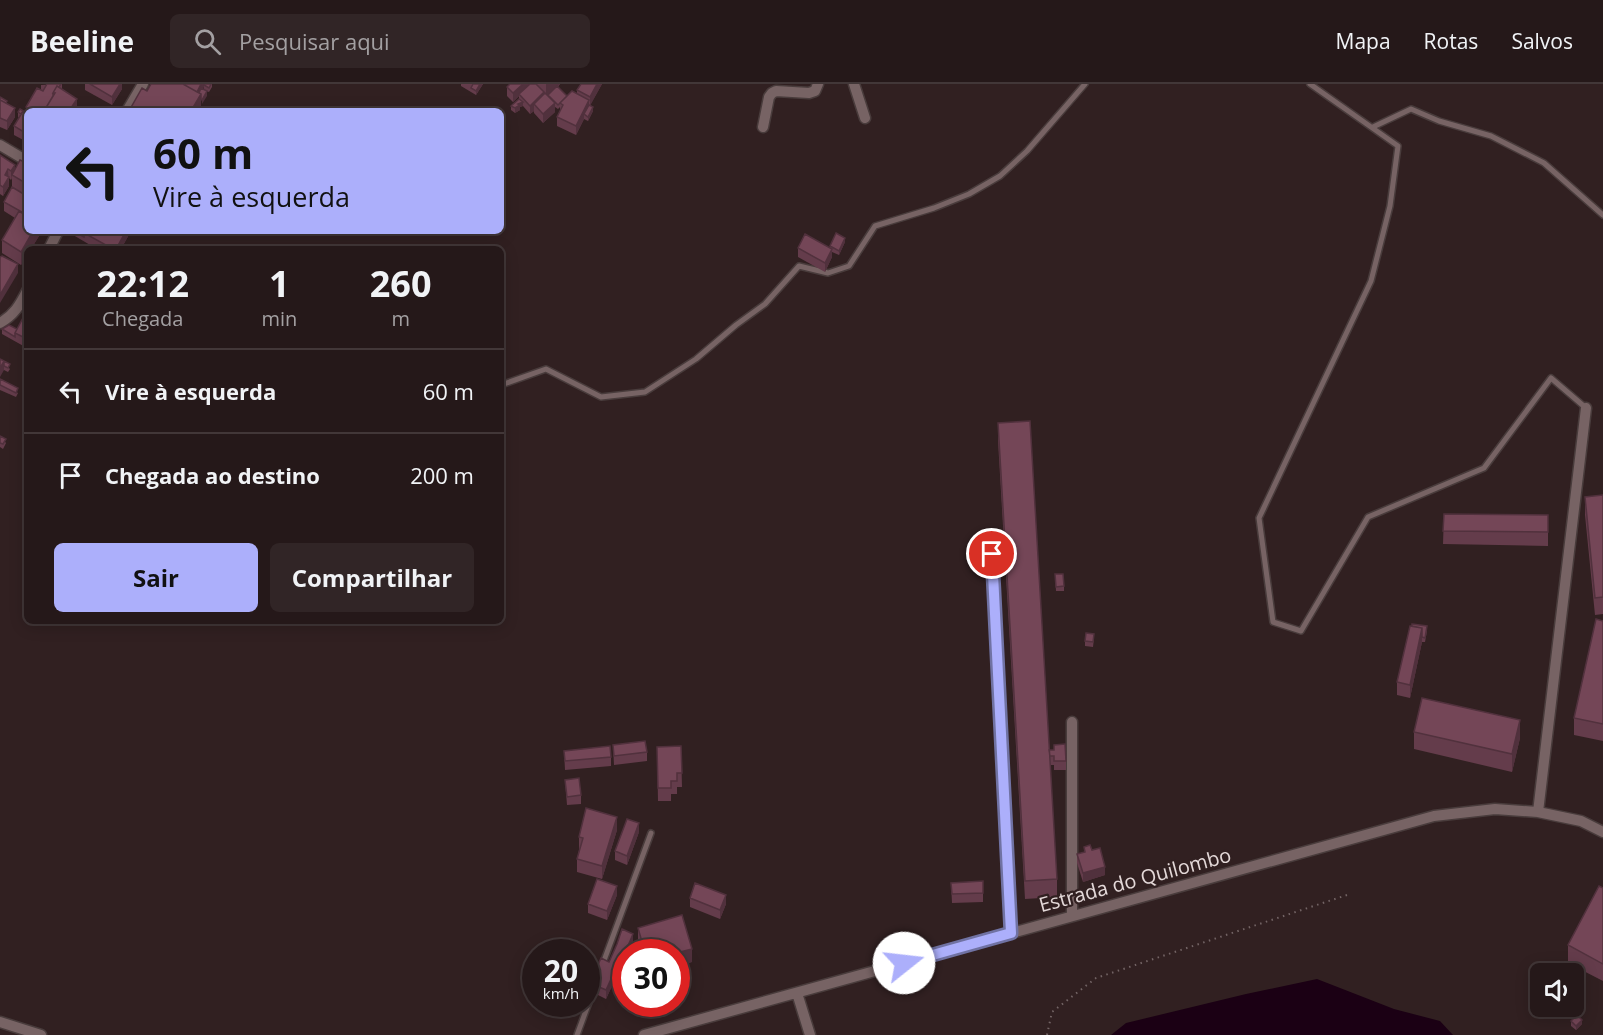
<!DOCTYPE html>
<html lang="pt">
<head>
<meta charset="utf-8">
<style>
  :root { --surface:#251819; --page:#312526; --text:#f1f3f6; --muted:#a3a0a2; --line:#423738; --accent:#acaffb }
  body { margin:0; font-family:"Open Sans",sans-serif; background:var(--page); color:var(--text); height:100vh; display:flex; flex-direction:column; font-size:22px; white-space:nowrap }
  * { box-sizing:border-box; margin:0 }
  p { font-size:20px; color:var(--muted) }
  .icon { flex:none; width:33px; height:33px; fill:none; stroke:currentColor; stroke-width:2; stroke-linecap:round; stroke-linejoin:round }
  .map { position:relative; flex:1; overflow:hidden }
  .details { position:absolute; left:24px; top:162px; width:480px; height:378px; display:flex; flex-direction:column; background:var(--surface); border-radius:9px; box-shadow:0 3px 15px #0003,0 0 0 2px var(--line) }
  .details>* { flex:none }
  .hud { position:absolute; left:24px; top:24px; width:480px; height:126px; border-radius:9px; box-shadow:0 3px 15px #0003,0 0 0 2px var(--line); background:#acaffb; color:#111; overflow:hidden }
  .controls { position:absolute; left:1530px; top:879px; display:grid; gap:12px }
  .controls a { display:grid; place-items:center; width:54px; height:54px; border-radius:9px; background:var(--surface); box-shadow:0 3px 15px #0003,0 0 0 2px var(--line); font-size:30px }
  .speed { position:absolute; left:522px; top:855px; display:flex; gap:12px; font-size:30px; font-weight:700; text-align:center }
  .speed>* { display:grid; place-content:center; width:78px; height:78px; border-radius:50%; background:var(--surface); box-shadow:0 3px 15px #0003,0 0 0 2px var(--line); line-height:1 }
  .speed small { font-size:15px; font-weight:400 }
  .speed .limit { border:9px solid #d22; background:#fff; color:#111 }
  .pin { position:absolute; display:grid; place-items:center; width:51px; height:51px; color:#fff; margin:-26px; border:3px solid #fff; border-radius:50%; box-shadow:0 2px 6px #0007 }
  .me { position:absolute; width:66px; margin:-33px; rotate:74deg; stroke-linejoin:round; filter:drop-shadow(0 0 4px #0008) }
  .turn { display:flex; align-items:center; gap:21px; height:126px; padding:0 30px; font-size:27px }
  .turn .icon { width:78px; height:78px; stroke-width:2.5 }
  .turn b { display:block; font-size:42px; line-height:51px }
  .eta { display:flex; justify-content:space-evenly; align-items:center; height:102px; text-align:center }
  .eta b { font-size:36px; font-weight:700; line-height:42px }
  .button { display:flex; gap:12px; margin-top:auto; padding:12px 30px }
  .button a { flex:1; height:69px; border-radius:9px; background:var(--accent); color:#111; font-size:24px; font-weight:700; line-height:69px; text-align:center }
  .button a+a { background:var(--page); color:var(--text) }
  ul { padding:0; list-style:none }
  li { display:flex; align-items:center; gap:18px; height:84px; padding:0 30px; border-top:2px solid var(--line) }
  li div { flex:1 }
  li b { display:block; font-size:22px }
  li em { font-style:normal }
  header { display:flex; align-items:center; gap:36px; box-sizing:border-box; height:84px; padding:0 30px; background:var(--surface); border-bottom:2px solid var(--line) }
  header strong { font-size:28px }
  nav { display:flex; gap:33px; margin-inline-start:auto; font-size:21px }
  .search { width:420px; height:54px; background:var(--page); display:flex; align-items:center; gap:15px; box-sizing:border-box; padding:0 21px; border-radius:9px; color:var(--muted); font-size:22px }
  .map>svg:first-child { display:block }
</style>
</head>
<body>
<header>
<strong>Beeline</strong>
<div class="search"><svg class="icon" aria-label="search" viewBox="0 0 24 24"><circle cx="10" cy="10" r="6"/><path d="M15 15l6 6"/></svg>Pesquisar aqui</div>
<nav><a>Mapa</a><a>Rotas</a><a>Salvos</a></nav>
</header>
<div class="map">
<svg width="1603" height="951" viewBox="0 0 1603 951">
  <rect width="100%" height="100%" fill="#312021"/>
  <path fill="#1b0014" d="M1317,895l77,30 46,12 13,14h-342l15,-12 120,-29z"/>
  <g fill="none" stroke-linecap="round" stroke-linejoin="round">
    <defs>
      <path id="service" d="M1310,0l88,62 -8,60 -19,75 -112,237 14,104 28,9 67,-114 116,-49 67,-90 35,30
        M1373,43l38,-18 28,12 52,15 53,27 59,52
        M501,301l45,-16 55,28 44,-5 51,-33 40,-34 29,-21 34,-38 29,7 21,-7 26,-40 59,-18 35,-14 31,-18 27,-25 58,-67
        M992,470l19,379
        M602,882l49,-133
        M577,951l18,-49"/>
      <path id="minor" d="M854,0l11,34
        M127,27l16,-27
        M763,43l6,-30 3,-4 4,-2 33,2 6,-2 3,-7
        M0,61l27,16
        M49,165l9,-18
        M0,239c14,-8 20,-18 27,-32
        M1072,638v193
        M1538,728l48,-404
        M797,909l13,42
        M0,938l41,13
        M644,951l790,-219 61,-7 43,3 43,9 22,11"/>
    </defs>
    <use href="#service" stroke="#493c3c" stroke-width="8"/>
    <use href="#minor" stroke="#493c3c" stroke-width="13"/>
    <path stroke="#736465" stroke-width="2" stroke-dasharray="1.5 4.5" stroke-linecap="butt" d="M1047,951l5,-23 44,-34 254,-84"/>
    <use href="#service" stroke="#776364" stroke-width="5"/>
    <use href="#minor" stroke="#776364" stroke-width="10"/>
  </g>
  <path fill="#643c4b" d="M62,0v5l15,22h-50v31l-13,-7v-9l5,-9h-1v-5h8v-5l15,-18v-4z
    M85,0h37v5l-10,16 -27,-15z
    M212,0v3l-3,5 -5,-2v-5z
    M461,0h22l-7,11 -15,-9z
    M510,0h50l-2,3 9,9 10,-2v-4l4,-6h21l-12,21 3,6 -5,10 -4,-2 -8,16 -19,-9v-9l3,-6v-4l-2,2 -3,-2v5l-12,11 -9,-10v-2l-4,3 -7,-8 -3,1v3l-5,3 -4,-3v-4l8,-7v-3l-6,6 -6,-6v-9z
    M0,13l7,7 8,13 -8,13 -7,-3z
    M0,71l15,15 12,-7v68h12v5l-8,13h-4v6l-6,10 -19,-12v-13l13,-22 -11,-7v-9l8,-14v-10l-1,2 -2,-2v8l-6,10 -3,-2z
    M68,147h63l-10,18h-24l-29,-17z
    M845,158l-6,13 -7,-3v5l-7,15 -27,-15v-9l32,-1v-1z
    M27,231v33l-25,-14v-5h15z
    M0,275l10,10 -2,3 -4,-2z
    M0,295l18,14 -2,4 -16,-7z
    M998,339l51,327 17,11v9h-12v-5h-4l7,114v18l-32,2 -27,-458z
    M0,352l6,7 -3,6 -3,-2z
    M1603,411v119l-8,1 -10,-100v-18z
    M1444,430l104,1v31l-105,-2z
    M1055,490l9,12v5h-8z
    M1603,537v120l-29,-6v-17z
    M1410,542l17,5 -2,11h-3l-12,56 -13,-3v-13z
    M1094,554l-1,9 -8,-1v-5z
    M1414,648l106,6 -8,34 -98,-23z
    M613,661l34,7v9l-33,4z
    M681,662l1,41h-5v7h-6v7h-13l-1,-54z
    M564,667l47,6v9l-46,4z
    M565,696l16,15v9l-14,1z
    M617,746l-15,49 -25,-7v-13l2,-9v-13z
    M639,748l-12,33 -12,-5v-9z
    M1084,763l8,3 13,25 -22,7 -6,-19v-9l7,-2z
    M983,797v21l-31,1 -1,-20z
    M1603,804v93l-35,-18v-18z
    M617,811l-10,25 -19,-7v-9z
    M690,814l36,6 -6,15 -30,-12z
    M682,831l10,34v13l-16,4v-14h-35l-3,-11v-13z
    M633,859l-4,9h-3v10l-7,14 -2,-1 -11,24 -16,-8v-8l19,-21z
    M1571,937l11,3 -6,6 -5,-4z"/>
  <path fill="#51313d" d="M120,0h2v5l-10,16v-8z
    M201,0h3v3l-3,7v13l-3,4h-7l6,-18z
    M480,0h3l-7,11v-4z
    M523,0h7l-11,10v2l-6,6v-9z
    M546,0h14l-14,14z
    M597,0h5l-12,22v-9z
    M207,7v5l-5,8v-4z
    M544,8v9l-10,3v7l-4,3v-8z
    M77,15v12h-8z
    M589,16v9l-5,5v5l-8,16v-9z
    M523,18v4l-3,1v3l-5,3v-5l3,-4z
    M555,19v9l-12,11v-9z
    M593,23v4l-5,10v-4z
    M15,24v9l-8,13v-9z
    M15,81v9l-3,1 -1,5v-9z
    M8,85l1,17 -6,10v-9l2,-12z
    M33,147h6v5l-8,13h-4v6l-6,10v-13z
    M126,147h5l-10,18h-5z
    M845,154v4l-6,13v-4z
    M832,165v8l-7,15v-9z
    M18,180v9l-18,30v-8z
    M4,277v9l-4,7v-9z
    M1422,544v14l-12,56v-13z
    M1520,636v18l-8,34v-18z
    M617,733v13l-15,49v-13z
    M639,739v9l-12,33v-9z
    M1105,783v8l-22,7v-9z
    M617,802v9l-10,25v-9z
    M726,811v9l-6,15v-9z
    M633,850v9l-4,9h-3z
    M692,865v13l-16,4v-13z
    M626,869v9l-7,14v-9z
    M617,882v9l-11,24v-9z
    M1582,936v4l-6,6v-4z"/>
  <path fill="#744657" stroke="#51313d" stroke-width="1.5" d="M47,0h14l-2,3 -2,-1 -4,7v3l-9,15h-12l-6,-4 11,-19 6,3z
    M90,0h30l-8,13z
    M151,0h32l18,10 -10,17h-62l13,-23 5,3z
    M183,0h18l-4,8z
    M205,0h6l-2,4 -5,-3z
    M473,0h7l-4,7 -5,-3z
    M510,0h13l-10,9 -6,-6z
    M530,0h6l8,8 -14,14 -11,-12z
    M581,0h16l-7,13 -13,-7z
    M57,2l20,13 -8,12h-25l11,-18h-2z
    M557,2l10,10 -9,9 -10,-10z
    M201,4l6,3 -5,9 -1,-1v-5l-2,-1z
    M572,7l17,9 -13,26 -19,-9 6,-12 -3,-2z
    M545,9l10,10 -12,11 -9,-10z
    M0,13l7,4 -1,2 -6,-3z
    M519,15l4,3 -5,2 2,1 -5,3 -4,-2z
    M0,16l15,8 -8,13 -7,-3z
    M589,21l4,2 -5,10 -4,-3z
    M20,25l7,4 -4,-2 -2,3 -3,-2z
    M23,27l4,2v21l-13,-8z
    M0,71l15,10 -4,6 -3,-2 -3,6 4,2 -6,10 -3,-2z
    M20,76l7,3v21l-15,-9z
    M12,103l15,9v19l-23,-13z
    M19,127l8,5v15h6l-12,21 -19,-12z
    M73,147h12l-1,6z
    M85,147h41l-10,18h-3l-29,-16z
    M836,149l9,5 -6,13 -9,-5z
    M805,150l27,15 -7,14 -27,-15z
    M2,172l16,8 -18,31v-38z
    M25,230l2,1v11l-4,7v4l-8,-4z
    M9,241l8,4 -2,4v4l-13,-8z
    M27,242v9l-4,-2z
    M0,275l4,2 -4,7z
    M0,275l10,5 -2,4 -4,-2v-5z
    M0,295l18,9 -2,5 -16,-8z
    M1030,337l27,458 -32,2 -27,-458z
    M0,352l6,3 -3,5 -3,-1z
    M1603,411v102l-8,1 -10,-101z
    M1444,430l104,1v17l-105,-1z
    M1055,490h8l1,12 -8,1z
    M1596,535l7,2v103l-29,-6z
    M1412,540l15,2 -2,12 -3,-1v-9l-10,-2z
    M1410,542l12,2 -12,57 -13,-3z
    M1086,549l8,1 -1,8 -8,-1z
    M1422,614l98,22 -8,34 -98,-22z
    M645,657l2,11 -33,4 -1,-11z
    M1065,660l1,17h-12v-5h-4l-1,-6h5v-5z
    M610,662l1,11 -46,4 -1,-10z
    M681,662l1,27h-5v8h-6v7h-13l-1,-41z
    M579,694l2,17 -14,2 -2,-17z
    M586,724l31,9 -15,49 -25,-7 6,-21 -4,-1z
    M627,735l12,4 -12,33 -12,-5z
    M1090,761l2,5 8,-2 5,19 -22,6 -6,-19 8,-2 -1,-5z
    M597,795l20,7 -10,25 -19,-7z
    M983,797v12l-31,1 -1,-11z
    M695,799l31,12 -6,15 -30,-12z
    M1599,802l4,2v76l-35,-19z
    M682,831l10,34 -16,4v-1h-31l-7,-24z
    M622,845l11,5 -14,33 -2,-1 -11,24 -16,-7 11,-25 8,4 8,-18z
    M1577,931l5,5 -6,6 -5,-5z"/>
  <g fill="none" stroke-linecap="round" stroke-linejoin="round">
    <defs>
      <path id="route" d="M904,879l107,-30 -19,-379"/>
    </defs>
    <use href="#route" stroke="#7072a3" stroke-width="15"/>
    <use href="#route" stroke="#acaffb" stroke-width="10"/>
  </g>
  <g text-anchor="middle" stroke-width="4.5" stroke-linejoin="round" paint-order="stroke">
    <g font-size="20" fill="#e4d9d9" stroke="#312021">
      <text transform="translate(1135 796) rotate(-15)" y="7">Estrada do Quilombo</text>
    </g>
  </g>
</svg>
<div class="controls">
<a><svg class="icon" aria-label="sound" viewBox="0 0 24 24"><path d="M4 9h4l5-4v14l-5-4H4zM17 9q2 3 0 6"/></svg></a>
</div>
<div class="speed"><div>20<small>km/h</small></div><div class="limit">30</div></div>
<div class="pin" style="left:992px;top:470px;background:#d93025"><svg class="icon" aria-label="arrive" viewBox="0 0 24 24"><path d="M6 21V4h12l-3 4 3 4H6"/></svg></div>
<svg class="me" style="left:904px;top:879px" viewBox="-20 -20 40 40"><circle r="19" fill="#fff"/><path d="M0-13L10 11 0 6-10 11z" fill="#acaffb"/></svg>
<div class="hud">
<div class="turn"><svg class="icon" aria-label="left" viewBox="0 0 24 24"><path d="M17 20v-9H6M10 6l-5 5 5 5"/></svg><div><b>60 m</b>Vire à esquerda</div></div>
</div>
<section class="details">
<div class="eta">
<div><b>22:12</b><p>Chegada</p></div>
<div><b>1</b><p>min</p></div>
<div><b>260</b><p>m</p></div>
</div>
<ul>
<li><svg class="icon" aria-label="left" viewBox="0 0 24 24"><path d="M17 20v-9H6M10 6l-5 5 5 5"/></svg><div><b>Vire à esquerda</b></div><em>60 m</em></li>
<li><svg class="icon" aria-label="arrive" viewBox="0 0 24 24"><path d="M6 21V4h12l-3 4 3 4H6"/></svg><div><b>Chegada ao destino</b></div><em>200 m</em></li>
</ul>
<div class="button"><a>Sair</a><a>Compartilhar</a></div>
</section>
</div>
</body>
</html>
